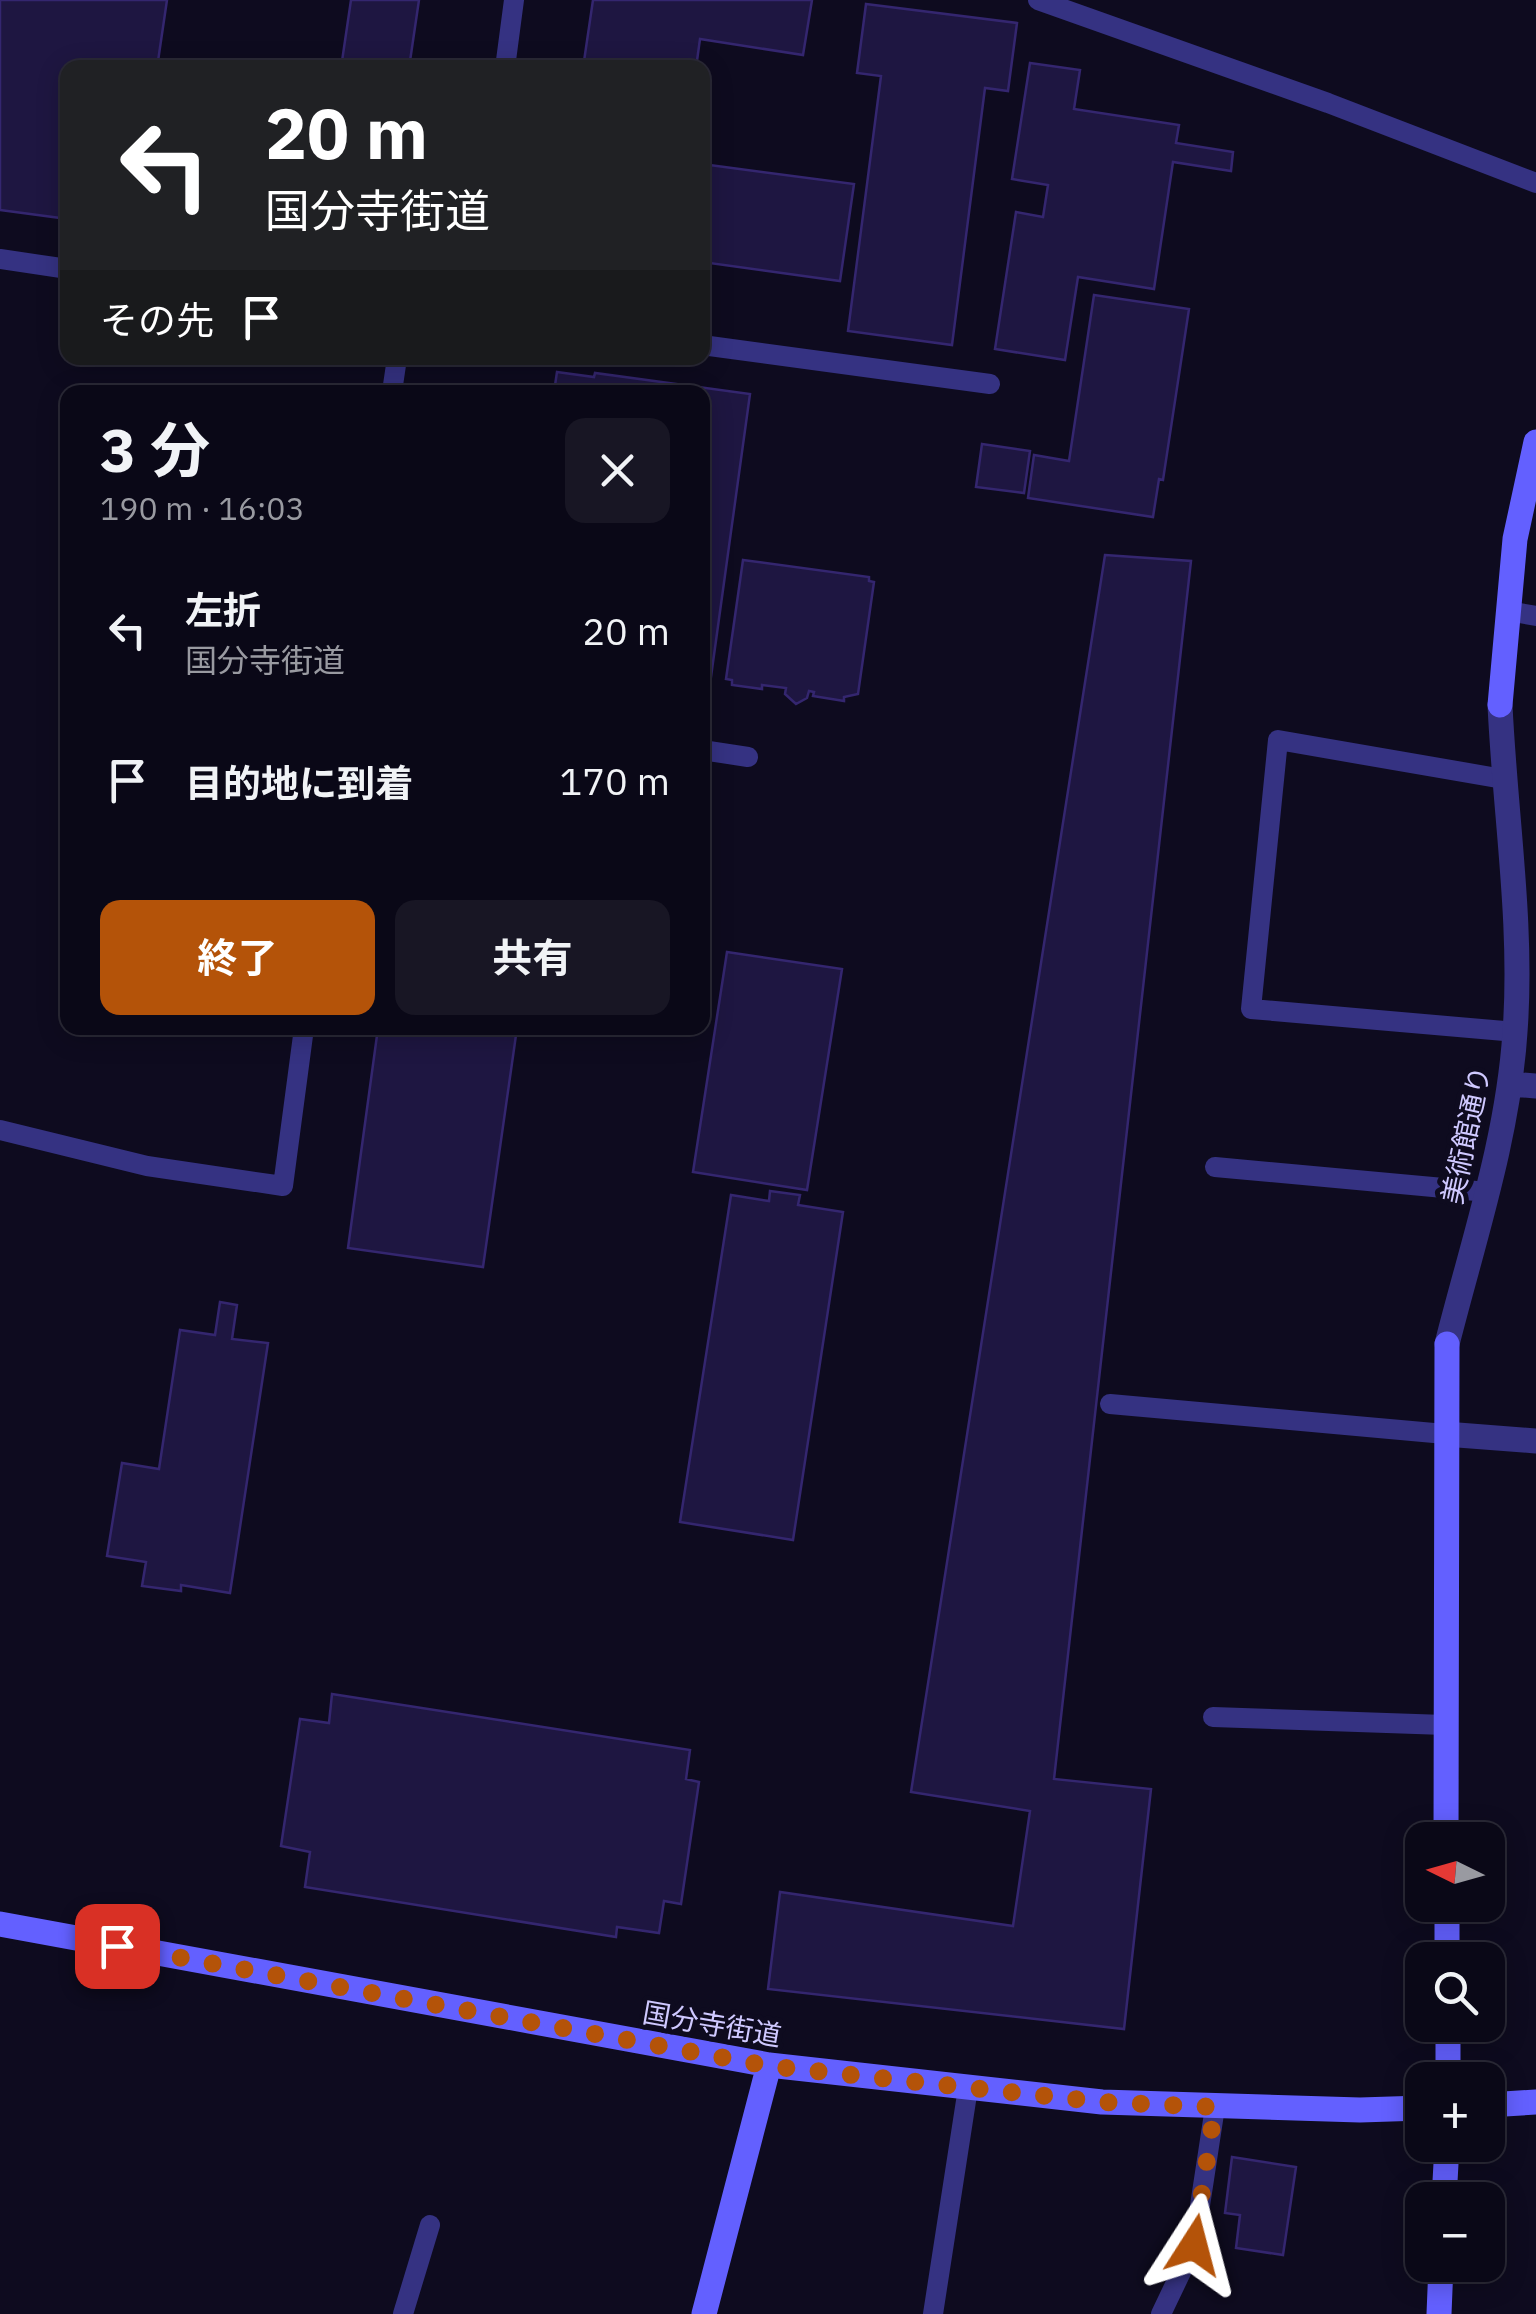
<!DOCTYPE html>
<html lang="ja">
<head>
<meta charset="utf-8">
<style>
  :root { --surface:#0a0817; --page:#181624; --text:#f1f3f6; --muted:#999aa1; --line:#2a2936; --accent:#b45309 }
  body { margin:0; font-family:"IBM Plex Sans","Noto Sans JP",sans-serif; background:var(--page); color:var(--text); height:100vh; display:flex; flex-direction:column; font-size:38px; white-space:nowrap }
  * { box-sizing:border-box; margin:0 }
  p { font-size:32px; color:var(--muted) }
  .icon { flex:none; width:55px; height:55px; fill:none; stroke:currentColor; stroke-width:2; stroke-linecap:round; stroke-linejoin:round }
  .map { position:relative; flex:1; overflow:hidden }
  .side { position:absolute; left:60px; top:385px; width:650px; height:650px; display:flex; flex-direction:column; background:var(--surface); border-radius:20px; box-shadow:0 5px 25px #0003,0 0 0 2px var(--line) }
  .side>* { flex:none }
  .guide { position:absolute; left:60px; top:60px; width:650px; height:305px; border-radius:20px; box-shadow:0 5px 25px #0003,0 0 0 2px var(--line); background:#202124; color:#fff; overflow:hidden }
  .needle { width:65px; rotate:275deg }
  .tools { position:absolute; left:1405px; top:1822px; display:grid; gap:20px }
  .tools a { display:grid; place-items:center; width:100px; height:100px; border-radius:20px; background:var(--surface); box-shadow:0 5px 25px #0003,0 0 0 2px var(--line); font-size:50px }
  .pin { position:absolute; display:grid; place-items:center; width:85px; height:85px; color:#fff; margin:-42px; border-radius:20px; box-shadow:0 5px 15px #0006 }
  .me { position:absolute; width:110px; margin:-55px; rotate:9deg; stroke-linejoin:round; filter:drop-shadow(0 0 8px #0008) }
  .turn { display:flex; align-items:center; gap:35px; height:210px; padding:0 40px; font-size:45px }
  .turn .icon { width:130px; height:130px; stroke-width:2.5 }
  .turn b { display:block; font-size:70px; line-height:85px }
  .then { display:flex; align-items:center; height:95px; padding:0 40px; background:#0003; gap:20px; font-size:38px }
  .round { display:grid; place-items:center; flex:none; width:105px; height:105px; border-radius:20px; background:var(--page) }
  .headline { display:flex; align-items:center; justify-content:space-between; height:170px; padding:0 40px }
  h1 { font-size:60px; font-weight:700; line-height:75px }
  .button { display:flex; gap:20px; margin-top:auto; padding:20px 40px }
  .button a { flex:1; height:115px; border-radius:20px; background:var(--accent); color:#fff; font-size:40px; font-weight:700; line-height:115px; text-align:center }
  .button a+a { background:var(--page); color:var(--text) }
  ul { padding:0; list-style:none }
  li { display:flex; align-items:center; gap:30px; height:150px; padding:0 40px }
  li div { flex:1 }
  li b { display:block; font-size:38px }
  li em { font-style:normal }
  .map>svg:first-child { display:block }
</style>
</head>
<body>
<div class="map">
<svg width="1536" height="2314" viewBox="0 0 1536 2314">
  <rect width="100%" height="100%" fill="#0e0b1f"/>
  <path fill="#1e1641" stroke="#34266f" stroke-width="2.5" d="M0,0h167l-10,68h-89v151l-68,-9z
    M351,0h68l-10,68h-68z
    M593,0h219l-9,55 -103,-16 -4,29h-113z
    M866,4l151,19 -9,68 -23,-3 -33,257 -104,-14 33,-255 -24,-3z
    M1030,63l50,7 -6,39 105,16 -3,18 57,9 -2,19 -58,-9 -19,127 -76,-12 -13,83 -70,-11 21,-137 27,5 5,-32 -36,-6z
    M702,164l152,20 -14,97 -138,-19z
    M1094,295l95,14 -26,171 -4,-1 -6,38 -125,-19 6,-43 35,6z
    M557,372l37,5 1,-4 155,21 -40,290 -8,-1v-291h-148z
    M982,444l48,7 -6,42 -48,-6z
    M1105,555l86,6 -137,1218 97,10 -27,240 -356,-40 12,-97 233,34 17,-115 -119,-19z
    M743,560l126,17v4l5,1 -16,112 -14,3v4l-31,-5 1,-4 -5,-1 -2,7 -11,6 -11,-10 1,-6 -24,-3v4l-30,-4v-5l-6,-1z
    M727,952l115,17 -35,221 -114,-18z
    M378,1028h139l-34,239 -135,-19z
    M770,1191l30,4 -2,10 45,7 -50,328 -113,-18 51,-327 38,6z
    M220,1302l17,3 -5,34 36,4 -38,250 -49,-8v6l-39,-5 4,-24 -39,-6 15,-93 37,6 21,-139 35,5z
    M332,1694l358,56 -4,29 13,3 -18,122 -17,-3 -5,32 -42,-6 -1,10 -311,-50 5,-35 -29,-6 19,-127 29,4z
    M1232,2157l64,10 -13,88 -47,-7 4,-33 -15,-2z"/>
  <g fill="none" stroke-linecap="round" stroke-linejoin="round">
    <path stroke="#353282" stroke-width="20" d="M1038,0l290,103 208,80
      M505,68l9,-68
      M0,259l68,10
      M702,345l288,39
      M392,392l5,-34
      M1508,611l28,5
      M702,750l46,7
      M1503,779l-225,-39 -27,269 265,23
      M0,1130l147,36 136,20 21,-158
      M1215,1167l272,25
      M1110,1404l335,30
      M1213,1717l232,8
      M403,2314l27,-89
      M933,2314l35,-226
      M1161,2314l33,-69 21,-138"/>
    <path stroke="#353282" stroke-width="25" d="M1510,1084l26,2
      M1447,1344c26,-103 61,-205 68,-312 8,-108 -10,-218 -15,-327
      M1445,1434l91,7"/>
    <path stroke="#6360ff" stroke-width="25" d="M1500,705l15,-166 21,-97
      M1446,1840l1,-496
      M1447,1905v55
      M0,1924l769,141 333,37 258,8 62,-2
      M1448,2025v55
      M1488,2105l48,-3
      M1444,2200l3,-55
      M704,2314l65,-249
      M1439,2314l2,-49"/>
  </g>
  <g fill="none" stroke-linecap="round" stroke-linejoin="round">
    <path stroke="#b45309" stroke-width="18" stroke-dasharray="0 32.4" d="M117,1946l652,120 333,36 113,5 -21,138"/>
  </g>
  <g text-anchor="middle" stroke-width="10" stroke-linejoin="round" paint-order="stroke">
    <g font-size="28" fill="#cfc9ff" stroke="#0e0b1f">
      <text transform="translate(1466 1135) rotate(-78)" y="10">美術館通り</text>
      <text transform="translate(712 2024) rotate(10)" y="10">国分寺街道</text>
    </g>
  </g>
</svg>
<div class="tools">
<a><svg class="needle" viewBox="-14 -14 28 28"><path d="M0-13l5 13h-10z" fill="#e53935"/><path d="M0 13l5-13h-10z" fill="#999aa1"/></svg></a>
<a><svg class="icon" aria-label="search" viewBox="0 0 24 24"><circle cx="10" cy="10" r="6"/><path d="M15 15l6 6"/></svg></a>
<a>+</a>
<a>−</a>
</div>
<div class="pin" style="left:117px;top:1946px;background:#d93025"><svg class="icon" aria-label="arrive" viewBox="0 0 24 24"><path d="M6 21V4h12l-3 4 3 4H6"/></svg></div>
<svg class="me" style="left:1194px;top:2245px" viewBox="-20 -20 40 40"><path d="M0-17L14 15 0 8-14 15z" fill="#b45309" stroke="#fff" stroke-width="4"/></svg>
<div class="guide">
<div class="turn"><svg class="icon" aria-label="left" viewBox="0 0 24 24"><path d="M17 20v-9H6M10 6l-5 5 5 5"/></svg><div><b>20 m</b>国分寺街道</div></div>
<div class="then">その先<svg class="icon" aria-label="arrive" viewBox="0 0 24 24"><path d="M6 21V4h12l-3 4 3 4H6"/></svg></div>
</div>
<section class="side">
<div class="headline"><div><h1>3 分</h1><p>190 m · 16:03</p></div><a class="round"><svg class="icon" aria-label="close" viewBox="0 0 24 24"><path d="M6 6l12 12M18 6L6 18"/></svg></a></div>
<ul>
<li><svg class="icon" aria-label="left" viewBox="0 0 24 24"><path d="M17 20v-9H6M10 6l-5 5 5 5"/></svg><div><b>左折</b><p>国分寺街道</p></div><em>20 m</em></li>
<li><svg class="icon" aria-label="arrive" viewBox="0 0 24 24"><path d="M6 21V4h12l-3 4 3 4H6"/></svg><div><b>目的地に到着</b></div><em>170 m</em></li>
</ul>
<div class="button"><a>終了</a><a>共有</a></div>
</section>
</div>
</body>
</html>
